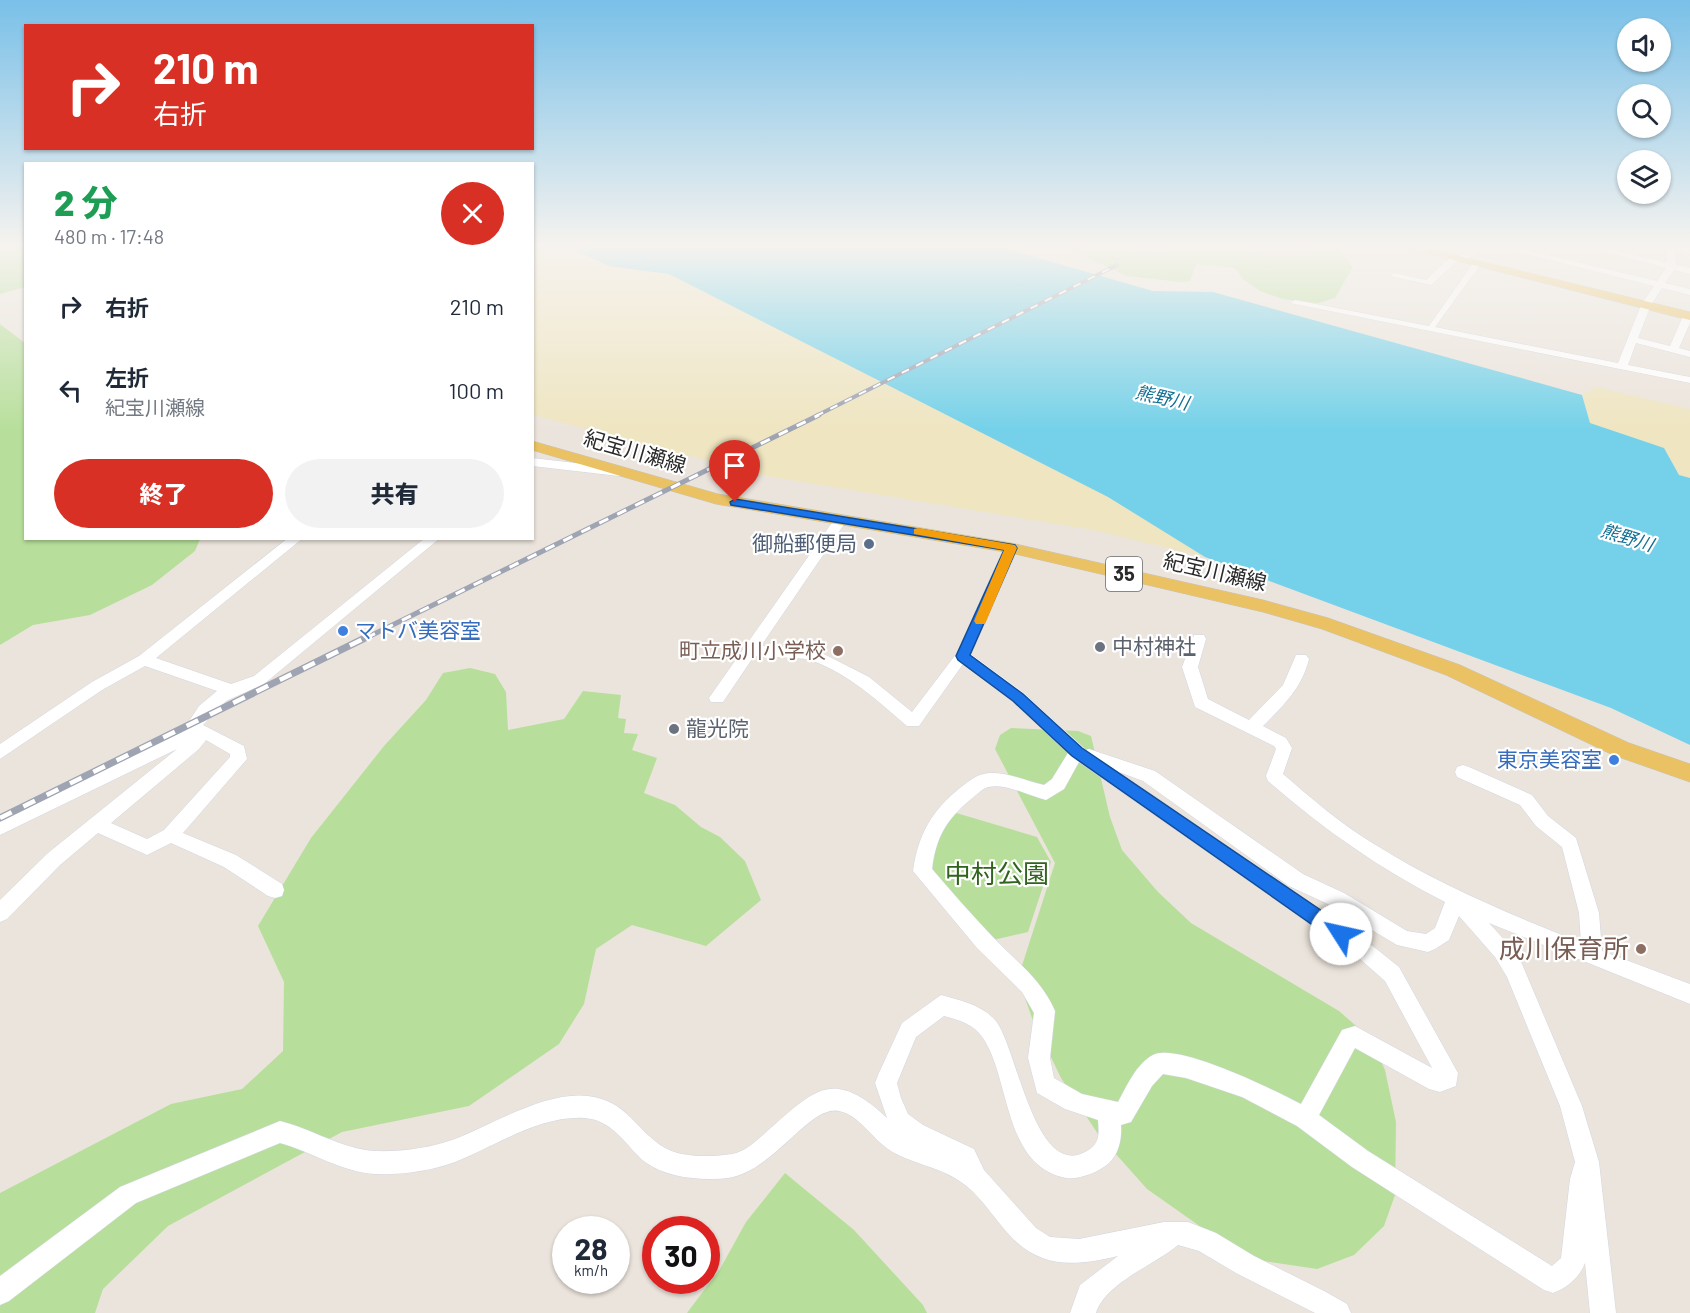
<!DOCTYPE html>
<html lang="ja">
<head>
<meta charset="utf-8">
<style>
  :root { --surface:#fff; --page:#f2f2f3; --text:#1f2937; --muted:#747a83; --accent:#d93025 }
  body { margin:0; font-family:Barlow,"Noto Sans JP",sans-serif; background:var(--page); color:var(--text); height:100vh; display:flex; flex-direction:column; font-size:22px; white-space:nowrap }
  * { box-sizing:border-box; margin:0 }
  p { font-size:20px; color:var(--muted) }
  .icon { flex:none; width:33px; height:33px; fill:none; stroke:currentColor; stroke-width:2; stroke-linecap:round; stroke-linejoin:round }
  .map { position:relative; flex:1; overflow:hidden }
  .sheet { position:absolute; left:24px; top:162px; width:510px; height:378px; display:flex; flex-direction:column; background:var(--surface); border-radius:0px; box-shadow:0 2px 4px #0004 }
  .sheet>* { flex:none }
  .banner { position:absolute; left:24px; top:24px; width:510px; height:126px; border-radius:0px; box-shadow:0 2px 4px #0004; background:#d93025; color:#fff; overflow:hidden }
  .controls { position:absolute; left:1617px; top:18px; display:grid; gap:12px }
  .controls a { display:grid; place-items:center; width:54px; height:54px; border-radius:50%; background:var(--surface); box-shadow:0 2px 4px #0004; font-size:30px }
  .speed { position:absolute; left:552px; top:1216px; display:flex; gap:12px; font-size:30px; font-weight:700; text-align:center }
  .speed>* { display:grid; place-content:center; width:78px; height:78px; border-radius:50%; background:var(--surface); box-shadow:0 2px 4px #0004; line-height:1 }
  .speed small { font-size:15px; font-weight:400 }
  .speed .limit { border:9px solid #d22; background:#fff; color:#111 }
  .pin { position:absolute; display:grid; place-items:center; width:51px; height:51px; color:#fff; margin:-62px -26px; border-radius:50% 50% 50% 0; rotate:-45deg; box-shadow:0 0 6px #0007 }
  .pin .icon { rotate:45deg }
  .me { position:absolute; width:66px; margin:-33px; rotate:305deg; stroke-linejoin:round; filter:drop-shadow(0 0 4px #0008) }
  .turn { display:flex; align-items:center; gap:21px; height:126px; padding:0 30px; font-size:27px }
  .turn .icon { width:78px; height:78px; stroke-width:2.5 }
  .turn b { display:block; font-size:42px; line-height:51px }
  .round { display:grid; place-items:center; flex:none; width:63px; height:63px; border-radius:32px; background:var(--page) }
  .summary { display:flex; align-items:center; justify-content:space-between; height:102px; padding:0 30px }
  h1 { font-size:36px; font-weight:800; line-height:45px; color:#1e9e55 }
  .action { display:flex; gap:12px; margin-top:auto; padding:12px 30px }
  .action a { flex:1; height:69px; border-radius:36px; background:var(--accent); color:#fff; font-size:24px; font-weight:800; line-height:69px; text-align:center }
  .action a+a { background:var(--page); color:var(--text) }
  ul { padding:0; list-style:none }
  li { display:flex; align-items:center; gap:18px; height:84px; padding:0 30px }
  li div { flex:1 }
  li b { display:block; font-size:22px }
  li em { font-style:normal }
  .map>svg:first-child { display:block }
</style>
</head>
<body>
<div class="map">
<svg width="1690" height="1313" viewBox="0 0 1690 1313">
  <rect width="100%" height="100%" fill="#ebe4dc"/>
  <path fill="#b7df9b" d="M0,247h25v40l-25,7z
    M1073,247h50l14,7h19l17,-7h71l16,8h44l-3,-8h40l-2,3 14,17 -18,31 -17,5 -35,-4 -23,-8 -17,-12 -8,-11 -39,-4 -6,17 -9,1 -54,-6 -55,-25z
    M0,324l25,19 1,195 174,1 -5,12 -43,34 -62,30 -57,10 -33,20z
    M470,668l25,6 11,18 2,38 56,-11 19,-28 38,4 -3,23 8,1 -2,14 14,1 -6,16 25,8 -13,35 31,12 26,22 19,10 25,24 16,39 -55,46 -74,-21 -36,24 -12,55 -25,40 -90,62 -127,26 -174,94 -65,63 -8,24h-95v-120l171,-89 71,-15 41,-38 1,-69 -26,-56 53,-88 73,-92 42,-46 17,-27z
    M1011,728l67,3 13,5 19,81 12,33 36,42 33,31 148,88 32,28 14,31 11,52 -1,73 -11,31 -30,29 -37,14 -54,-8 -35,-15 -81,-57 -49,-55 -37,-56 -29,-60 -14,-40 37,-115 -60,-114 5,-14z
    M953,812l84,25 14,25 -23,70 -35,8 -60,-69 -2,-19z
    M785,1173l69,57 69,75 4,8h-240l33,-44 26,-47z"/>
  <path fill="#efe5c1" d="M532,247h36l41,19 60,8 439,223 97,60 -112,-27 -327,-54 -233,-61z
    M1596,387l94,22v69l-11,-3 -16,-27 -73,-25 -8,-28z"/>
  <path fill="#74d1e9" d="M568,247h432l153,44 60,1 369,103 8,28 74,25 15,27 11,3v267l-79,-37 -406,-151 -97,-60 -439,-223 -60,-8z"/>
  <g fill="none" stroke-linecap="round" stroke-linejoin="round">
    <defs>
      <path id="minor" d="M1473,247h9l-18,15 -7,-1 -26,24 -41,-9 4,-3 32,7 26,-24 7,1z
        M1499,247h14l144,34 9,-13 -78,-21h14l65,16v-16l23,1v6l-15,-4 1,15 14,3v6l-16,-4 -9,13 25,6v6l-28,-7 -11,17 -13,33 32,8 13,-30 7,-2v9l-11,25 11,3v6l-54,-14 -8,22 62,12v6l-400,-80 5,-3 134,26 45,-64 3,-1 4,3 -46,63 183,36 23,-58 13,-19z
        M532,458l87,10 6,4 -6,4 -87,-10z
        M841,516l6,4 -86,126 55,4 53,27 43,35 45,-59 47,-105 7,-4 7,4 -47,106 53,39 62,57 3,-1 66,22 148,103 41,19 63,38 19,3 9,-6 10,-26c-65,-33 -122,-73 -177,-121l-2,-5 10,-27 -2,-3 -79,-39 -13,-40 12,-32h10l2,4 -8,28 10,32 41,21 34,-35 13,-30h10l3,4c-7,29 -26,47 -46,67l23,12 6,10 -9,26c29,25 58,50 91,70 65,41 136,70 207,99l-2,-30 -17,-66 -26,-21 -16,-21 -63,-28 -2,-5 2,-5 6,-2 6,2 63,28 16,21 28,22 23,75 3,38 88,33v20l-201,-81 20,22 13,19 60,142 17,56 17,151h-26l-5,-50c-5,14 -18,25 -32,30l-9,-3 -192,-123 -55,-41 -55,-29 -56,-19 -23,-4 -11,12 -21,36 -10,3c1,13 -2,29 -12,38 -10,9 -30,17 -43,15 -63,-12 -55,-98 -83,-140 -9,-14 -24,-18 -39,-22l-28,21 -19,46 4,15 7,16 15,11 51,24 10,21 52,58 14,9 29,2 85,-17h24l28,11 38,23 72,36 21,12 4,9h-36l-79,-40 -37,-22 -21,-6c-22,19 -73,38 -82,68h-26l10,-28 38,-29c-50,12 -84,12 -118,-32 -12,-15 -23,-31 -39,-42 -22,-16 -51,-18 -73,-33 -16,-11 -29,-34 -49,-38 -30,-6 -66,61 -111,67 -26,3 -61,0 -83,-16 -19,-16 -32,-42 -60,-44 -45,-3 -90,28 -130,44 -24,9 -54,13 -80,12 -33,-2 -63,-22 -95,-31l-144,60 -127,98 -9,4v-29l120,-89 160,-66c32,8 62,28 95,30 25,1 56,-3 80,-12 38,-15 91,-48 133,-43 40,5 48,35 77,52 17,10 48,9 67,6 12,-2 22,-11 31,-19 48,-41 67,-71 124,-17l-12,-35 3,-8 24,-52 39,-28c18,5 41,10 54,25 22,24 40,168 95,129 10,-7 9,-17 8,-29l-33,-11 -28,-16 -9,-35 6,-45 -12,-21 -45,-44 -64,-77c5,-36 19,-61 47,-83 9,-7 17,-14 29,-15 18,-1 37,8 55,12l8,-6 16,-26 -56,-52 -49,-37 -44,62h-12c-29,-25 -59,-53 -97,-66 -10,-3 -41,-2 -56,-4l-31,46h-12l-2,-4 127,-181zM1079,762l281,197 25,22 47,87 -77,-42 -13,4 -41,74c-25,-13 -124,-62 -148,-49 -17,9 -26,31 -35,47l-36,-8 -28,-16 -4,-20 5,-47c-14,-33 -41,-51 -65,-77 -20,-21 -39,-43 -58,-65 5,-40 20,-55 50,-79 16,-11 47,6 64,10l18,-11zM1119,772l24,9 146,105 41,19 67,40 31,7 7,-3 14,-9 10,-24 36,41 12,20 53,129 15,56 -5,17 -9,79 -9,8 -184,-115 -49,-36 36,-67 74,41 11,3 16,-6 2,-13 -59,-106 -25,-20z
        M288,538h15l-147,120 75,26 23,-8 171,-138h15l-176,146 -38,17 -23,24 41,21 3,13 -64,74 53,22 46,29 2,6 -2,6 -7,2 -7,-2 -44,-29 -53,-24 -24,12 -49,-22 -38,32 -53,54 -7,3v-22l48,-47 129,-104 -177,86v-15l182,-88 17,-26 18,-15 -72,-25 -43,24 -102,69v-15l92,-62 47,-26zM206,740l24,14v3l-66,73 -17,9 -36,-16 88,-74z"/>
      <path id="major" d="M1403,247h19l268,65v8z
        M532,441l186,53 293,49 252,57 65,18 132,47 169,78 61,21v18l-77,-27 -167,-80 -124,-46 -59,-17 -252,-59 -295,-49 -184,-54z"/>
    </defs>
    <use href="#minor" stroke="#d2d6e2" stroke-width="1"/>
    <use href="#major" stroke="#c3c3c3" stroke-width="1"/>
    <use href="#minor" fill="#fff" fill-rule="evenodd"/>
    <use href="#major" fill="#eac263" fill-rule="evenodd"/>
    <defs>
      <path id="rail-far2" d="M816,416l301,-151"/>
      <path id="rail-far1" d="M366,638l453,-223"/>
      <path id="rail" d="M0,818l369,-182"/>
    </defs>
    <use href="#rail-far2" stroke="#9fa4b3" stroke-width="4"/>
    <use href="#rail-far1" stroke="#9fa4b3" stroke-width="5"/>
    <use href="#rail" stroke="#9fa4b3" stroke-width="7"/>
    <use href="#rail-far2" stroke="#fff" stroke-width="2" stroke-dasharray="8" stroke-linecap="butt"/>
    <use href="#rail-far1" stroke="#fff" stroke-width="3" stroke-dasharray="10" stroke-linecap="butt"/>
    <use href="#rail" stroke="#fff" stroke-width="4.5" stroke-dasharray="13" stroke-linecap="butt"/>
  </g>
  <linearGradient id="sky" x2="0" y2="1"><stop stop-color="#79c0e8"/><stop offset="0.57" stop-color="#f6f3ef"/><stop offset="1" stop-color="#f6f3ef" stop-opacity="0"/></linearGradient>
  <rect width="1690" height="431" fill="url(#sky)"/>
  <path fill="#1a73e8" stroke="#114b97" stroke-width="1.5" d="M735,499l280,46 2,3 -47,107 53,39 59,54 265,180 2,6 -2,6 -6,2 -7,-2 -262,-184 -59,-55 -55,-41 -2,-4 48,-106 -273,-45 -1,-3z"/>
  <path fill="#f59e0b" d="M918,528l97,17 2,3 -32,76h-9l-2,-3 30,-71 -90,-16v-5z"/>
  <circle fill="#5c6f8a" stroke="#fff" stroke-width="2" cx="869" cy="544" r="6"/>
  <g fill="#3f7fe0" stroke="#fff" stroke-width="2">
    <circle cx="343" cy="631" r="6"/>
    <circle cx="1614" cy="760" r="6"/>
  </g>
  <g fill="#6b7280" stroke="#fff" stroke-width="2">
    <circle cx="1100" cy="647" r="6"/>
    <circle cx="674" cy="729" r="6"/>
  </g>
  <g fill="#8d6e63" stroke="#fff" stroke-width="2">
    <circle cx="838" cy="651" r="6"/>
    <circle cx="1641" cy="949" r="6"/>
  </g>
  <g text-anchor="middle" stroke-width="4.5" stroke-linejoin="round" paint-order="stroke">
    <g font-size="18" font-style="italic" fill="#137094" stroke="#fff">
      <text transform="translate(1162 398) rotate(13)" y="6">熊野川</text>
      <text transform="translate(1627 538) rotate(17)" y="6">熊野川</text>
    </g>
    <rect fill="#fff" stroke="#6a6a6a" stroke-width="1.5" x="1106" y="557" width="36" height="34" rx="4.5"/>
    <g font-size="20" font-weight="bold" fill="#2a2a2a">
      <text x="1124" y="581">35</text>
    </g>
    <g font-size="21" fill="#2a2a2a" stroke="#fff">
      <text transform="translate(635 452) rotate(16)" y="7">紀宝川瀬線</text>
      <text transform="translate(1215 572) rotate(13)" y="7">紀宝川瀬線</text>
    </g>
    <g font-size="21" fill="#4e5e75" stroke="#fff" text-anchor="end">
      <text x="857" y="551">御船郵便局</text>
    </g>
    <g font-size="21" fill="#366cbe" stroke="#fff" text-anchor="start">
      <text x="355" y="638">マトバ美容室</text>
      <text x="1602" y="767" text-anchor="end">東京美容室</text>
    </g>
    <g font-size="21" fill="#5b616d" stroke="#fff" text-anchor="start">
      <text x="1112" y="654">中村神社</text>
      <text x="686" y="736">龍光院</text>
    </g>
    <g font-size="21" fill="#785e54" stroke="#fff" text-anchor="end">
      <text x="826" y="658">町立成川小学校</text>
    </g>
    <g font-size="26" fill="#30631d" stroke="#fff">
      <text x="997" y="883">中村公園</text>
    </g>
    <g font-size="26" fill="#785e54" stroke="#fff" text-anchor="end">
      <text x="1629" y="958">成川保育所</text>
    </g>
  </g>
</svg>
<div class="controls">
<a><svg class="icon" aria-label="sound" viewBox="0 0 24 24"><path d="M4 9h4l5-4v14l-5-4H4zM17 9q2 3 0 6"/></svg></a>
<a><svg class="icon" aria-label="search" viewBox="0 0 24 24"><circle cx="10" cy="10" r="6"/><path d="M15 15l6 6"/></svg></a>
<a><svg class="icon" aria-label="layers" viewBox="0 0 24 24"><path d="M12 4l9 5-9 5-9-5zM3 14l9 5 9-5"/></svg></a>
</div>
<div class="speed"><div>28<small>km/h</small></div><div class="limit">30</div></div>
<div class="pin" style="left:735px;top:502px;background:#d93025"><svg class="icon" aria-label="arrive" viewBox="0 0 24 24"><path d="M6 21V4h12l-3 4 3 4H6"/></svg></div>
<svg class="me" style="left:1341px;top:934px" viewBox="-20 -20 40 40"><circle r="19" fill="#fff"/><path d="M0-13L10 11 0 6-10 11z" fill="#1a73e8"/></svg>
<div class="banner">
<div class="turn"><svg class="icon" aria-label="right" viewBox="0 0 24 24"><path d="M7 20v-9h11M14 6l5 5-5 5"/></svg><div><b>210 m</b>右折</div></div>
</div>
<section class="sheet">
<div class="summary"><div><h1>2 分</h1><p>480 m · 17:48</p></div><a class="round" style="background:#d93025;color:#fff"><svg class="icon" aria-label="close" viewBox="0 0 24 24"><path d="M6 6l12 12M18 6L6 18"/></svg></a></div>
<ul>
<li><svg class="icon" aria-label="right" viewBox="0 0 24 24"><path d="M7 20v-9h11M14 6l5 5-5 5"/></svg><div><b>右折</b></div><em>210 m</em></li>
<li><svg class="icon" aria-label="left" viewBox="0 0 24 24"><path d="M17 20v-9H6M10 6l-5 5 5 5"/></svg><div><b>左折</b><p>紀宝川瀬線</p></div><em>100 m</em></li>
</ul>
<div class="action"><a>終了</a><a>共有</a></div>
</section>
</div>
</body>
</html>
